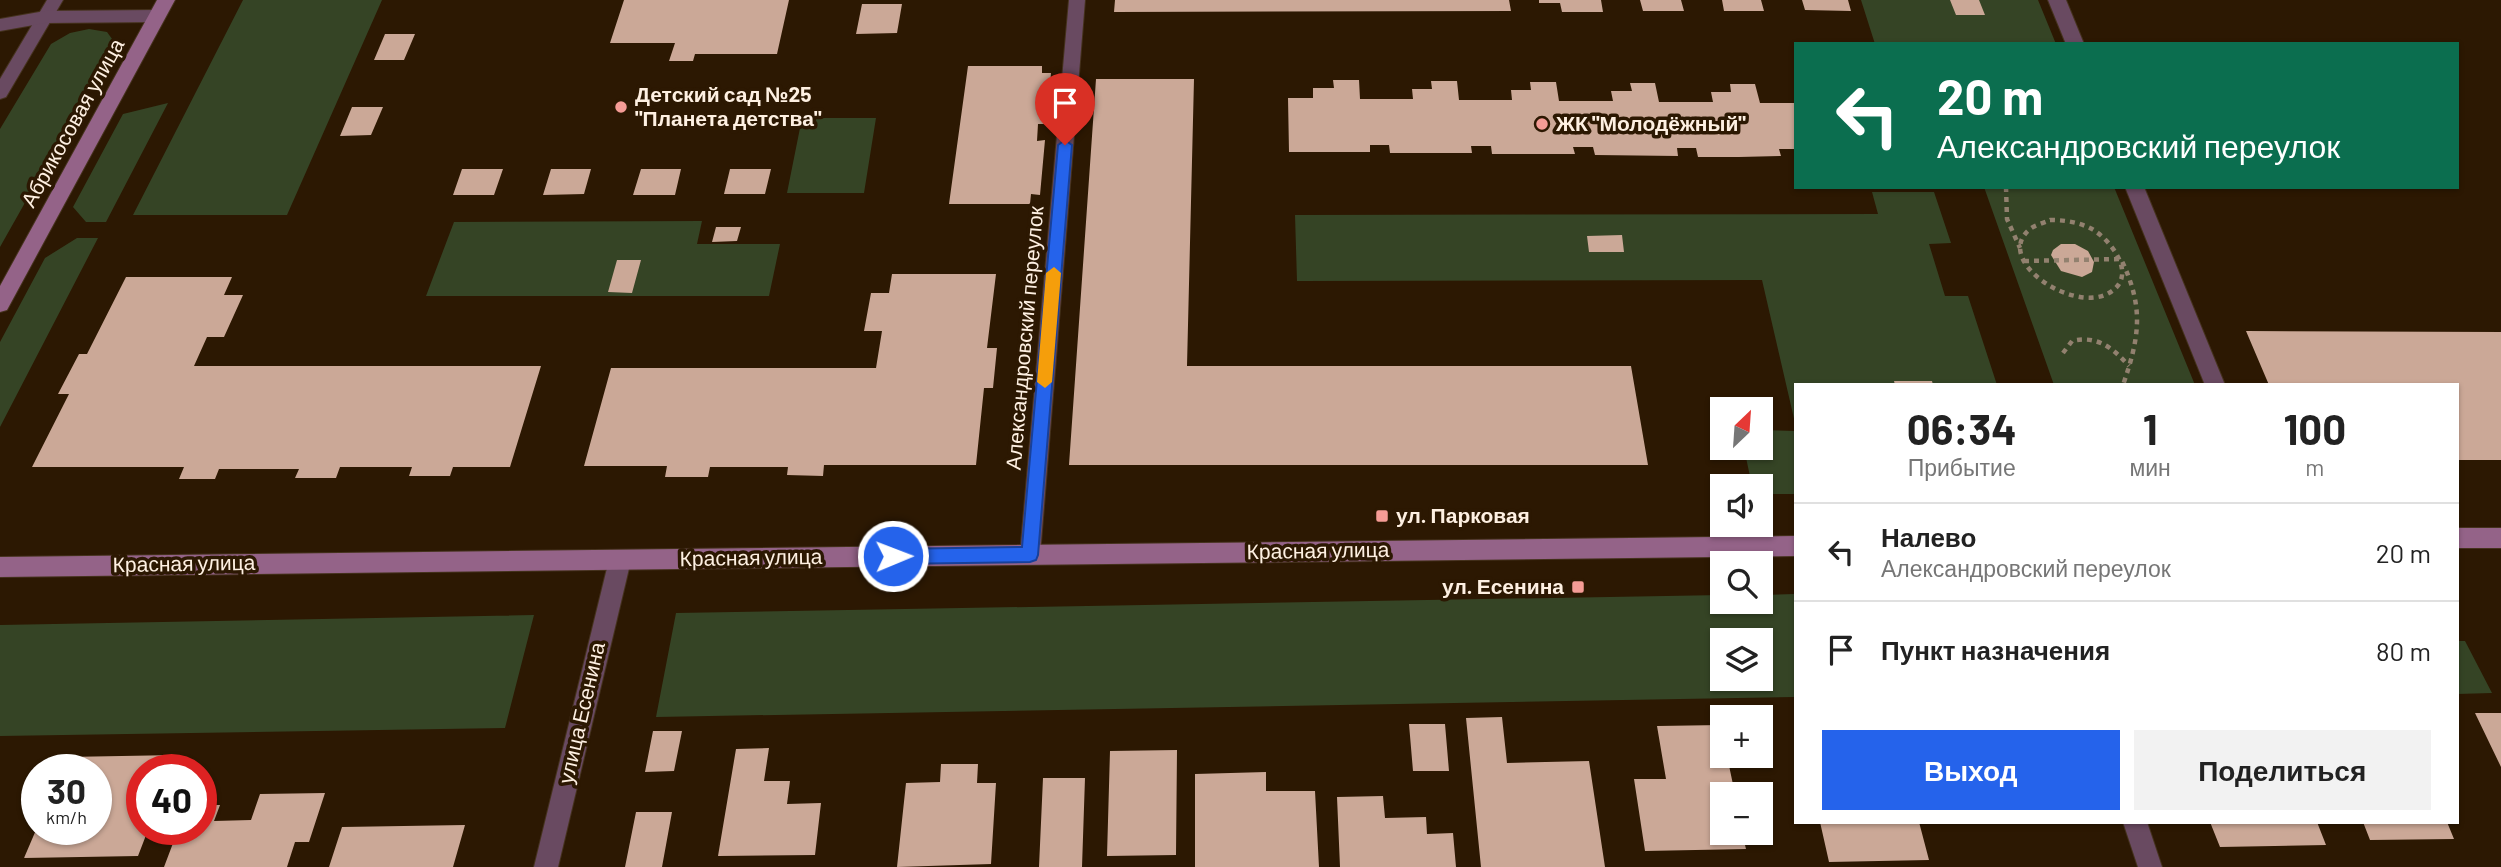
<!DOCTYPE html>
<html lang="ru">
<head>
<meta charset="utf-8">
<style>
  :root { --surface:#fff; --page:#f2f2f2; --text:#222; --muted:#767676; --line:#e0e0e0; --accent:#2563eb }
  body { margin:0; font-family:Barlow,sans-serif; background:var(--page); color:var(--text); height:100vh; display:flex; flex-direction:column; font-size:26px; white-space:nowrap }
  * { box-sizing:border-box; margin:0 }
  p { font-size:23px; color:var(--muted) }
  .icon { flex:none; width:38px; height:38px; fill:none; stroke:currentColor; stroke-width:2; stroke-linecap:round; stroke-linejoin:round }
  .map { position:relative; flex:1; overflow:hidden }
  .drawer { position:absolute; left:1794px; top:383px; width:665px; height:441px; display:flex; flex-direction:column; background:var(--surface); border-radius:0px; box-shadow:0 2px 5px #0004 }
  .drawer>* { flex:none }
  .hud { position:absolute; left:1794px; top:42px; width:665px; height:147px; border-radius:0px; box-shadow:0 2px 5px #0004; background:#0b6e4f; color:#fff; overflow:hidden }
  .needle { width:46px; rotate:25deg }
  .fabs { position:absolute; left:1710px; top:397px; display:grid; gap:14px }
  .fabs a { display:grid; place-items:center; width:63px; height:63px; border-radius:0px; background:var(--surface); box-shadow:0 2px 5px #0004; font-size:35px }
  .speed { position:absolute; left:21px; top:754px; display:flex; gap:14px; font-size:35px; font-weight:700; text-align:center }
  .speed>* { display:grid; place-content:center; width:91px; height:91px; border-radius:50%; background:var(--surface); box-shadow:0 2px 5px #0004; line-height:1 }
  .speed small { font-size:18px; font-weight:400 }
  .speed .limit { border:10px solid #d22; background:#fff; color:#111 }
  .pin { position:absolute; display:grid; place-items:center; width:60px; height:60px; color:#fff; margin:-72px -30px; border-radius:50% 50% 50% 0; rotate:-45deg; box-shadow:0 0 7px #0007 }
  .pin .icon { rotate:45deg }
  .me { position:absolute; width:77px; margin:-38px; rotate:89deg; stroke-linejoin:round; filter:drop-shadow(0 0 5px #0008) }
  .turn { display:flex; align-items:center; gap:24px; height:147px; padding:0 28px; font-size:32px }
  .turn .icon { width:91px; height:91px; stroke-width:2.5 }
  .turn b { display:block; font-size:49px; line-height:60px }
  .eta { display:flex; justify-content:space-evenly; align-items:center; height:119px; text-align:center }
  .eta b { font-size:42px; font-weight:700; line-height:49px }
  .cta { display:flex; gap:14px; margin-top:auto; padding:14px 28px }
  .cta a { flex:1; height:80px; border-radius:0px; background:var(--accent); color:#fff; font-size:28px; font-weight:700; line-height:80px; text-align:center }
  .cta a+a { background:var(--page); color:var(--text) }
  ul { padding:0; list-style:none }
  li { display:flex; align-items:center; gap:21px; height:98px; padding:0 28px; border-top:2px solid var(--line) }
  li div { flex:1 }
  li b { display:block; font-size:26px }
  li em { font-style:normal }
  .map>svg:first-child { display:block }
</style>
</head>
<body>
<div class="map">
<svg width="2501" height="867" viewBox="0 0 2501 867">
  <rect width="100%" height="100%" fill="#2c1802"/>
  <path fill="#354425" fill-rule="evenodd" d="M243,0h139l-95,215h-154z
    M1861,0h177l18,44h-181z
    M89,29l18,3 8,11 -115,204v-118l51,-85 19,-11z
    M168,103l-62,119h-20l-13,-15 50,-93z
    M802,118h74l-12,75h-77z
    M1984,187h130l81,198h-141z
    M1872,192h62l17,51 -22,1 16,52h23l29,89h-201l-1,38 -33,-143 -465,1 -2,-66 583,-1z
    M702,221l-5,23h83l-11,52h-343l28,-74z
    M77,238h21l-98,189v-85l45,-84z
    M1761,430l34,1v63h-34l-1,-8h-8l-8,-38h16z
    M1795,594v103l-1139,20 20,-104 1046,-18v7h38l1,-7zM1722,640h38v39h-38z
    M534,615l-29,113 -505,8v-111z
    M2457,641h8l27,52 -35,1z"/>
  <path fill="#cba897" d="M624,0h165l-12,54h-82l-2,7h-24l6,-18h-65z
    M1115,0h394l2,11 -397,1z
    M1539,0h62l2,12h-41l-2,-9h-21z
    M1640,0h41l3,11h-41z
    M1722,0h39l3,11h-40z
    M1802,0h46l3,11 -46,-1z
    M1950,0h29l6,15h-29z
    M862,4h40l-5,29 -41,1z
    M385,34h30l-11,26h-30z
    M968,66h74v7h9l-4,51h-9l-1,17 8,-1 -5,55 -9,-1 -1,10h-81z
    M1096,79h98l-7,287h444l17,99h-579z
    M1333,80h26l1,19h53l-1,-10h20l-1,-8h26l2,19h53l-1,-10h20l-1,-8h26l3,19h54l-2,-10h21l-2,-8h25l4,19h54l-2,-10h20l-1,-8h25l5,19h36v46h-17l2,7 -42,1h-41l-2,-9h-19l1,8 -83,-1 -2,-8h-20l2,7h-83l-1,-8h-20l1,7h-82l-1,-8h-19v7h-81l-1,-54h25v-10h21z
    M352,107h31l-12,28 -31,1z
    M462,169h41l-9,26h-41z
    M551,169h40l-7,25 -41,1z
    M641,169h40l-6,26h-42z
    M730,169h41l-6,25h-41z
    M716,227h25l-4,14 -25,1z
    M1622,235l2,17h-35l-2,-16z
    M2061,244h14l13,7 6,11 -2,10 -10,5 -21,-6 -10,-16 2,-5z
    M617,260h24l-9,33 -24,-1z
    M892,274h104l-9,74h10l-4,40h-9l-8,77h-152l-1,11 -36,-1 1,-8h-78l-2,10h-43l2,-11h-83l27,-98h265l6,-37h-18l7,-38h18z
    M126,277h106l-8,18h19l-19,42h-17l-13,29h347l-31,101h-57l-3,9h-41l3,-9h-72l-4,11h-41l4,-9h-80l-4,10h-36l5,-12h-152l37,-73h-11l21,-40h8z
    M2246,331l255,1v128h-44v-75h-188z
    M1894,381h38l1,4h-38z
    M2475,713h26v54z
    M1502,717l5,46 82,-2 16,106h-124l-15,-149z
    M1409,724h36l4,47h-36z
    M1721,725l1,31h5l8,38h-13v39h20l4,16 -101,2 -11,-72h32l-9,-53z
    M653,731h29l-8,40 -29,1z
    M769,748l-5,33h26l-3,23 34,-1 -6,52 -97,1 18,-107z
    M1177,750l-1,105 -69,1 3,-105z
    M177,755l-6,15h-29v60h6l-10,26 -114,2 12,-28h60v-60h-36l6,-13z
    M941,764h37l-1,19h19l-5,81 -94,3 9,-84 34,-1z
    M1266,772v19h49l4,76h-124v-93z
    M1043,778h42l-3,89h-43z
    M325,793l-16,49h-14l-8,25h-123l14,-37h23v-25h19l-6,16 37,-1 9,-26z
    M1383,796l2,22 41,-1 1,17 26,-1 3,34h-116l-3,-70z
    M636,812h36l-10,55h-37z
    M1820,822h99l10,38 -100,2z
    M2210,822h107l9,23 -106,2z
    M2363,822h84l7,17 -84,1z
    M465,825l-12,42h-124l13,-40z"/>
  <g fill="none" stroke-linecap="round" stroke-linejoin="round">
    <defs>
      <path id="lane" d="M47,0h16l-57,97 -6,2v-20z
        M1069,0h16l-45,555 -3,7 -7,2 -7,-2 -3,-7z"/>
      <path id="street" d="M2048,0h18l18,44h-18z
        M157,10l9,6 -9,6 -112,1 -45,8v-12l45,-8z
        M2125,187h19l81,198h-20z
        M620,550l8,3 3,7 -73,307h-24l75,-307 3,-7z
        M2123,822h24l15,45h-24z"/>
      <path id="secondary" d="M157,0h18l-168,310 -7,2v-26z
        M2457,528h44v20h-44z
        M1796,536v20l-1796,21v-20z"/>
    </defs>
    <use href="#lane" stroke="#45321d" stroke-width="2"/>
    <use href="#street" stroke="#45321d" stroke-width="2"/>
    <use href="#secondary" stroke="#45321d" stroke-width="2"/>
    <path stroke="#92816f" stroke-width="4.5" stroke-dasharray="5 5" stroke-linecap="butt" d="M2006,187l1,32 13,29
      M2050,220c14,0 29,2 42,9 19,11 47,47 17,64 -36,21 -117,-33 -79,-64 5,-4 14,-6 20,-9z
      M2024,261l97,-2c23,48 19,77 2,126
      M2063,353l9,-12c25,-6 41,7 57,25"/>
    <use href="#lane" fill="#694a61" fill-rule="evenodd"/>
    <use href="#street" fill="#694a61" fill-rule="evenodd"/>
    <use href="#secondary" fill="#946388" fill-rule="evenodd"/>
  </g>
  <path fill="#2563eb" stroke="#184099" stroke-width="2" d="M1065,140l7,5 -34,410 -2,5 -6,2 -137,2 -6,-2 -2,-6 2,-5 6,-2 129,-2 36,-402z"/>
  <path fill="#f59e0b" d="M1054,267l7,6 -9,109 -7,6 -8,-6 9,-109z"/>
  <g fill="#f59c96" stroke="#2c1802" stroke-width="2.5">
    <circle cx="621" cy="107" r="7"/>
    <circle cx="1542" cy="124" r="7"/>
    <rect x="1375" y="509" width="14" height="14" rx="3.5"/>
    <rect x="1571" y="580" width="14" height="14" rx="3.5"/>
  </g>
  <g text-anchor="middle" stroke-width="7" stroke-linejoin="round" paint-order="stroke">
    <g font-size="21" font-weight="bold" fill="#fef0e2" stroke="#2c1802" text-anchor="start">
      <text x="635" y="102">Детский сад №25<tspan x="635" dy="24">"Планета детства"</tspan></text>
      <text x="1556" y="131">ЖК "Молодёжный"</text>
      <text x="1396" y="523">ул. Парковая</text>
      <text x="1564" y="594" text-anchor="end">ул. Есенина</text>
    </g>
    <g font-size="21" fill="#fef0e2" stroke="#2c1802">
      <text transform="translate(73 123) rotate(-61)" y="7">Абрикосовая улица</text>
      <text transform="translate(1025 338) rotate(-85)" y="7">Александровский переулок</text>
      <text transform="translate(1318 551) rotate(-1)" y="7">Красная улица</text>
      <text transform="translate(751 558) rotate(-1)" y="7">Красная улица</text>
      <text transform="translate(184 564) rotate(-1)" y="7">Красная улица</text>
      <text transform="translate(582 713) rotate(-77)" y="7">улица Есенина</text>
    </g>
  </g>
</svg>
<div class="fabs">
<a><svg class="needle" viewBox="-14 -14 28 28"><path d="M0-13l5 13h-10z" fill="#e53935"/><path d="M0 13l5-13h-10z" fill="#767676"/></svg></a>
<a><svg class="icon" aria-label="sound" viewBox="0 0 24 24"><path d="M4 9h4l5-4v14l-5-4H4zM17 9q2 3 0 6"/></svg></a>
<a><svg class="icon" aria-label="search" viewBox="0 0 24 24"><circle cx="10" cy="10" r="6"/><path d="M15 15l6 6"/></svg></a>
<a><svg class="icon" aria-label="layers" viewBox="0 0 24 24"><path d="M12 4l9 5-9 5-9-5zM3 14l9 5 9-5"/></svg></a>
<a>+</a>
<a>−</a>
</div>
<div class="speed"><div>30<small>km/h</small></div><div class="limit">40</div></div>
<div class="pin" style="left:1065px;top:145px;background:#d93025"><svg class="icon" aria-label="arrive" viewBox="0 0 24 24"><path d="M6 21V4h12l-3 4 3 4H6"/></svg></div>
<svg class="me" style="left:893px;top:556px" viewBox="-20 -20 40 40"><circle r="17" fill="#2563eb" stroke="#fff" stroke-width="3"/><path d="M0-11L8 9 0 5-8 9z" fill="#fff"/></svg>
<div class="hud">
<div class="turn"><svg class="icon" aria-label="left" viewBox="0 0 24 24"><path d="M17 20v-9H6M10 6l-5 5 5 5"/></svg><div><b>20 m</b>Александровский переулок</div></div>
</div>
<section class="drawer">
<div class="eta">
<div><b>06:34</b><p>Прибытие</p></div>
<div><b>1</b><p>мин</p></div>
<div><b>100</b><p>m</p></div>
</div>
<ul>
<li><svg class="icon" aria-label="left" viewBox="0 0 24 24"><path d="M17 20v-9H6M10 6l-5 5 5 5"/></svg><div><b>Налево</b><p>Александровский переулок</p></div><em>20 m</em></li>
<li><svg class="icon" aria-label="arrive" viewBox="0 0 24 24"><path d="M6 21V4h12l-3 4 3 4H6"/></svg><div><b>Пункт назначения</b></div><em>80 m</em></li>
</ul>
<div class="cta"><a>Выход</a><a>Поделиться</a></div>
</section>
</div>
</body>
</html>
